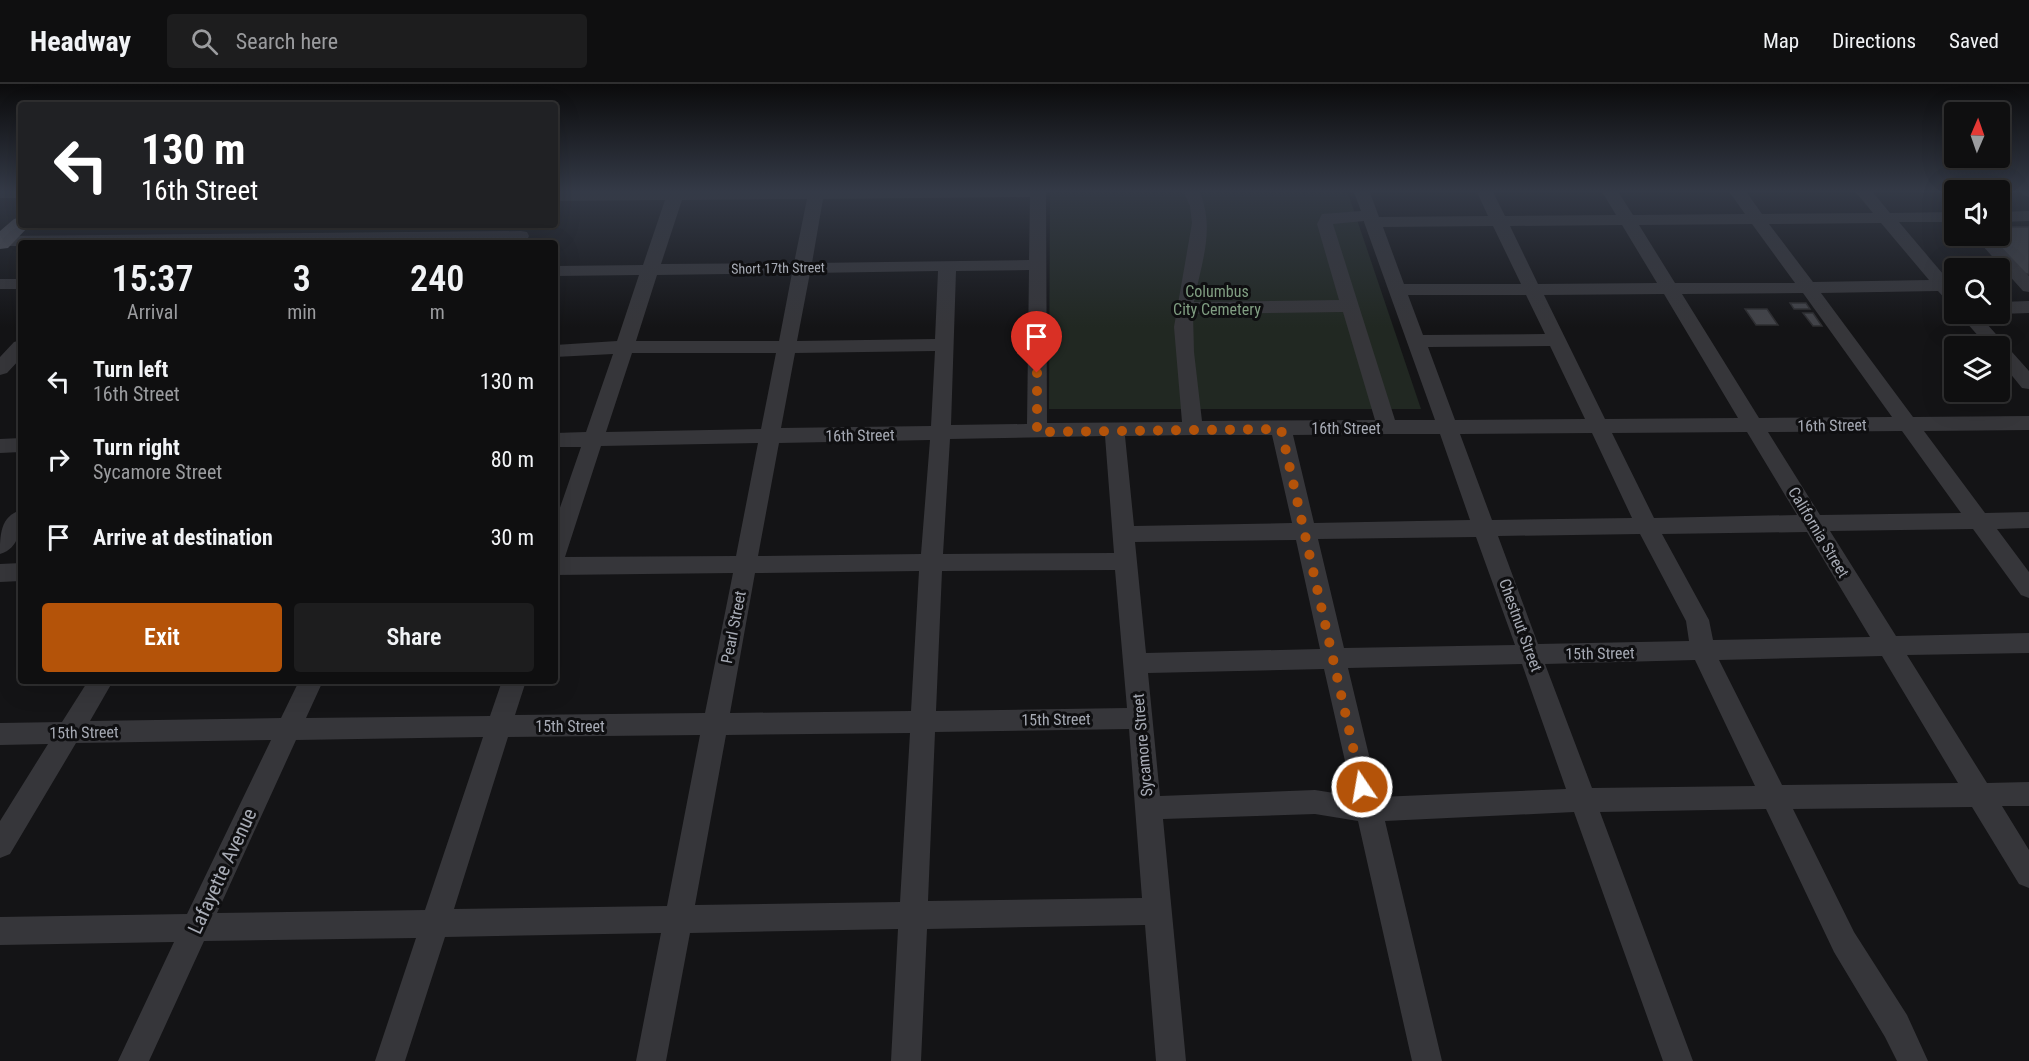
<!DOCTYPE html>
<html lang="en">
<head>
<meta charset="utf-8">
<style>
  :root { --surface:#0f0f10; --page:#1d1d1e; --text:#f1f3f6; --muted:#9b9c9f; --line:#2f2f30; --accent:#b45309 }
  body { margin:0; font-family:"Roboto Condensed",sans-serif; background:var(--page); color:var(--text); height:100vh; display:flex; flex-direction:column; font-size:22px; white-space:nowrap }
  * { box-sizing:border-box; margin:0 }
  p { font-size:20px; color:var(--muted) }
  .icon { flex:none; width:33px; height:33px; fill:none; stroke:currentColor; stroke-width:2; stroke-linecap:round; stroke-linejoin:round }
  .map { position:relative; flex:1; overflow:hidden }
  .details { position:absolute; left:18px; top:156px; width:540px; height:444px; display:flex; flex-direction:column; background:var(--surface); border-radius:6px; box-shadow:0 6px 24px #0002,0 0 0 2px var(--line) }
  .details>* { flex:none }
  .top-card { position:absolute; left:18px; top:18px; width:540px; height:126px; border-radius:6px; box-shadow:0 6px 24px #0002,0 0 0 2px var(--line); background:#202124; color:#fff; overflow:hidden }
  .needle { width:39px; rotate:2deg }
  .fabs { position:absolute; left:1944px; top:18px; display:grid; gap:12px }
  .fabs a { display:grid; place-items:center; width:66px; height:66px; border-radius:6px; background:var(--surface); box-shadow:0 6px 24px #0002,0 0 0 2px var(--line); font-size:30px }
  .pin { position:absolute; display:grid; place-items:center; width:51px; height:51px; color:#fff; margin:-62px -26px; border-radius:50% 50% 50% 0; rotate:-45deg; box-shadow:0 0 6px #0007 }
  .pin .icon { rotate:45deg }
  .me { position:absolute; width:66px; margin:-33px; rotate:348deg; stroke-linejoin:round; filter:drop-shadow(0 0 4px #0008) }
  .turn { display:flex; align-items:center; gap:21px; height:126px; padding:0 24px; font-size:27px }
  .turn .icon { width:78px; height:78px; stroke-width:2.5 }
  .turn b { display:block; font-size:42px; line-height:51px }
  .eta { display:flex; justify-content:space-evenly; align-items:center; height:102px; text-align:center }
  .eta b { font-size:36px; font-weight:600; line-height:42px }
  .cta { display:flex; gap:12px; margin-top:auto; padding:12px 24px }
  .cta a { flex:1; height:69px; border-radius:6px; background:var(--accent); color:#fff; font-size:24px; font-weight:600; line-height:69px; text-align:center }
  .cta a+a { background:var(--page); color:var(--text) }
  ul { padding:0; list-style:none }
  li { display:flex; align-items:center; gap:18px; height:78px; padding:0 24px }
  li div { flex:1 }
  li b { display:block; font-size:22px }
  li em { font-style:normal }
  header { display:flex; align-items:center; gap:36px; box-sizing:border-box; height:84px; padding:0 30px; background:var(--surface); border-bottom:2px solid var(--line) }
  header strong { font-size:28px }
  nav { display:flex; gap:33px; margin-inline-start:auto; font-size:21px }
  .search { width:420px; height:54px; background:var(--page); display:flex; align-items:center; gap:15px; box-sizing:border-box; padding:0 21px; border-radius:6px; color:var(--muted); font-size:22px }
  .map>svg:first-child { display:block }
</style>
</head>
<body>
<header>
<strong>Headway</strong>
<div class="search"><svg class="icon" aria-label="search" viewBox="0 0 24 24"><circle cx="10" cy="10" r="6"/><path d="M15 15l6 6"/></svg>Search here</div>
<nav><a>Map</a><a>Directions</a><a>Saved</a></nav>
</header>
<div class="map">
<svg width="2029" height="977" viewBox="0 0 2029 977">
  <rect width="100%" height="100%" fill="#141416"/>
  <path fill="#212822" d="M1050,106h297l74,219h-372z"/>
  <path fill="#434449" stroke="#2e2e31" stroke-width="1.5" d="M2000,143h29v47h-6l-35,-38h12z
    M1790,219h16l4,6h-16z
    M1745,225h22l11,16h-22z
    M1803,229h10l9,13h-9z"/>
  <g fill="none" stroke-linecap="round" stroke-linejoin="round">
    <path fill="#36363a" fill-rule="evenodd" d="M0,106h21v8h-21z
      M1046,106l1,233 135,-1 -8,-95 18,-104 -2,-17 -7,-16h16c17,39 2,73 -5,112l145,-2 -22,-76 5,-10 39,-3 -8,-21h16l10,27 109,-1 -12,-26h16l13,26 111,-1 -15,-25h16l16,25 112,-1 -17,-24h17l17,24 111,-1 -19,-23h17l19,23 64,-1v10h-55l55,65v16l-6,-1 -10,-11 -117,2 92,124 116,-1v14l-105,1 61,82 44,-1v16l-32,1 32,43v26l-8,-3 -48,-66 -143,2 66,105 133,-3v20l-122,2 80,128 42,-1v24h-27l27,44v38l-10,-4 -47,-77 -179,2 61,123 53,83 21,46h-31l-12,-24 -51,-85 -68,-143 -166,3 93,249h-30l-89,-249 -189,9 57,240h-30l-54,-240 -43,-7 -152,5 23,242h-30l-11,-136 -218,4 -6,132h-30l7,-132 -208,4 -24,128h-30l25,-128 -216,4 -40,124h-30l41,-123 -212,3 -55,120h-31l56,-119 -174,3v-28l187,-3 84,-174 -195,3 -66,111 -10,4v-37l48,-77 -48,1v-22l62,-1 26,-41h25l-23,40 191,-3 18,-37h24l-17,37 184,-2 12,-35h24l-11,34 190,-2 28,-140 -178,2v-53l26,-75h-26v-14l31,-1 27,-78 -58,3v-12l62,-4 22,-66 -84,1v-10l88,-1 22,-65 -110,1v-10zM1030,113l-1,63 -217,3 11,-64zM807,115l-13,64 -133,1 21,-64zM1364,137v1l71,198h-40l-62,-196zM1881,139l48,57 -116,2 -44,-58zM1752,140l43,59h-120l-36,-58zM1622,141l35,58 -119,1 -28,-58zM1493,142l28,58h-117l-21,-57zM1029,186l-2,154 -76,1 5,-154zM938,187l-3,68 -138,2 13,-68zM792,189l-13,68h-143l21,-66zM1803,209l89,124 -133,1 -77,-124zM1664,210l74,124 -133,1 -61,-124zM1408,211h118l19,39 -122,1zM1343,228l32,108 -173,1 -8,-69 -1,-38zM1550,262l35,73 -130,1 -27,-73zM935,267l-4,75 -150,2 14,-75zM632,269h144l-15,76 -155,3zM1902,347l59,82 -141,2 -52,-83zM1747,348l50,83 -143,3 -42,-85zM1592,349l40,85 -140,2 -32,-86zM1390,350h50l30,86 -156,3 -21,-88zM1195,351h77l20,88 -158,3 -9,-90zM1105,352l9,117 -171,1 7,-115zM930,356l-9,114 -163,2 21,-113zM758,359l-22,113 -171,1 36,-111zM1807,448l63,105 -157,3 -4,-20 -47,-86zM1640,450l46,87 3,20 -151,3 -40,-108zM1476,453l39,108 -171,3 -26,-109zM1296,456l24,109 -174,4 -11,-111zM1115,486l12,138 -191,3 6,-140zM919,487l-8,140 -181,2 25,-140zM1882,572l76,127 -176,2 -63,-125zM1695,576l60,126 -163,2 -47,-124zM1522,580l44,125 -187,8 -31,-129zM1324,585l29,127 -38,-6 -155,6 -12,-123zM1129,645l13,169 -214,3 7,-169zM910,649l-10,169 -205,3 31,-170zM700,651l-33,171 -213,3 54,-172zM483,653l-58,173 -208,3 79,-173z
      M2020,106h9v7l-6,-2z
      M2029,127v10l-29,1v-10z
      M521,147l6,1 2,4 -2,4 -506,3v3h-21l2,-10z
      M1974,152h17l38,40v16l-6,-1z
      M0,195h21v10h-21z
      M2029,217v12l-29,1h-1l1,-12z
      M1959,230h19l51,57v18l-7,-1 -22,-27v-15h-13z
      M21,256v18l-14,15 -7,2v-18l14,-15z
      M21,354v14l-21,1v-14z
      M21,426c0,18 -1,38 -21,44 0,-18 0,-38 21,-44z
      M21,479v18l-21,1v-18z"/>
    <path fill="#525359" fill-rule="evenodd" d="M21,133v8h9l-22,23 -8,1v-18l14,-12z"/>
  </g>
  <linearGradient id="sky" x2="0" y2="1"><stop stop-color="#0b0b0c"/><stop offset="0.44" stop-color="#343a47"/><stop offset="1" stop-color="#343a47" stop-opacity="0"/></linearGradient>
  <rect width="2029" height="243" fill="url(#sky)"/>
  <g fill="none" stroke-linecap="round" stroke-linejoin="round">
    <path stroke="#b45309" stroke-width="10" stroke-dasharray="0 18" d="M1037,289v59l244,-3 81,358"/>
  </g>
  <g text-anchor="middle" stroke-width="6" stroke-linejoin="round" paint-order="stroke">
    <g font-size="14" fill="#a7abb5" stroke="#0f0f11">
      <text transform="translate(778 184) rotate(-1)" y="5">Short 17th Street</text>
    </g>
    <g font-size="16" fill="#809e82" stroke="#0f0f11">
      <text x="1217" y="213">Columbus<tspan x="1217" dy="18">City Cemetery</tspan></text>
    </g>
    <g font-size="16" fill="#a7abb5" stroke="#0f0f11">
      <text transform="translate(1832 341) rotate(-1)" y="6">16th Street</text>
      <text x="1346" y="350">16th Street</text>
      <text transform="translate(860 351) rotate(-1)" y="6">16th Street</text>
      <text transform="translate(1819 448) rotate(59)" y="6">California Street</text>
      <text transform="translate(1521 541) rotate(70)" y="6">Chestnut Street</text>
      <text transform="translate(733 543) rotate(-79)" y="6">Pearl Street</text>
      <text transform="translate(1600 569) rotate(-1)" y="6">15th Street</text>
      <text transform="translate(1056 635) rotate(-1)" y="6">15th Street</text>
      <text x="570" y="648">15th Street</text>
      <text transform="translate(84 648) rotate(-1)" y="6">15th Street</text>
      <text transform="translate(1142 661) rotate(-95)" y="6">Sycamore Street</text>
    </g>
    <g font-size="20" fill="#a7abb5" stroke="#0f0f11">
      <text transform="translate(222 787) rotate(-65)" y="7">Lafayette Avenue</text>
    </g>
  </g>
</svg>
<div class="fabs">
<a><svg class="needle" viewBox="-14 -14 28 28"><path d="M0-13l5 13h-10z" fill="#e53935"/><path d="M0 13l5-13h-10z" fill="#9b9c9f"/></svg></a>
<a><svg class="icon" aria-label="sound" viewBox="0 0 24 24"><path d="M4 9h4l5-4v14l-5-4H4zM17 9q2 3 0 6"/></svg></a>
<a><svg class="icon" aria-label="search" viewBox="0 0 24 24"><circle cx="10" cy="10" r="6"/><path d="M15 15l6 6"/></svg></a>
<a><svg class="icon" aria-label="layers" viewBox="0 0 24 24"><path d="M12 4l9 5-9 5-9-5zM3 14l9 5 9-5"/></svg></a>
</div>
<div class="pin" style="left:1037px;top:289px;background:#d93025"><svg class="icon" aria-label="arrive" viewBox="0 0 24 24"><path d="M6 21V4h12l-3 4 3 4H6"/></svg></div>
<svg class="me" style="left:1362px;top:703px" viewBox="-20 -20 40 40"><circle r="17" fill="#b45309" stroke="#fff" stroke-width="3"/><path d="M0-11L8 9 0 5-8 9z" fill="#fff"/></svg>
<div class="top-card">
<div class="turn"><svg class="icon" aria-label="left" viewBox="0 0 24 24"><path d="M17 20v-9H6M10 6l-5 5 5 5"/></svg><div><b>130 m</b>16th Street</div></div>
</div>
<section class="details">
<div class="eta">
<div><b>15:37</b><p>Arrival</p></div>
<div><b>3</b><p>min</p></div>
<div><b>240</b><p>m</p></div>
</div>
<ul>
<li><svg class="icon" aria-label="left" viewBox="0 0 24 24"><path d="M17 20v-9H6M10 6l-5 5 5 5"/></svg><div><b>Turn left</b><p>16th Street</p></div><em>130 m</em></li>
<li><svg class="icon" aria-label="right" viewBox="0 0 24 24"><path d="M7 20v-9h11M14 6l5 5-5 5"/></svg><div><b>Turn right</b><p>Sycamore Street</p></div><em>80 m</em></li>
<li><svg class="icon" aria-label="arrive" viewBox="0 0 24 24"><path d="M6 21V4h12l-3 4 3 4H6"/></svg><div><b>Arrive at destination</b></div><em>30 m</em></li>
</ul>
<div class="cta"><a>Exit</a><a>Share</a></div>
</section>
</div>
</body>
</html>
